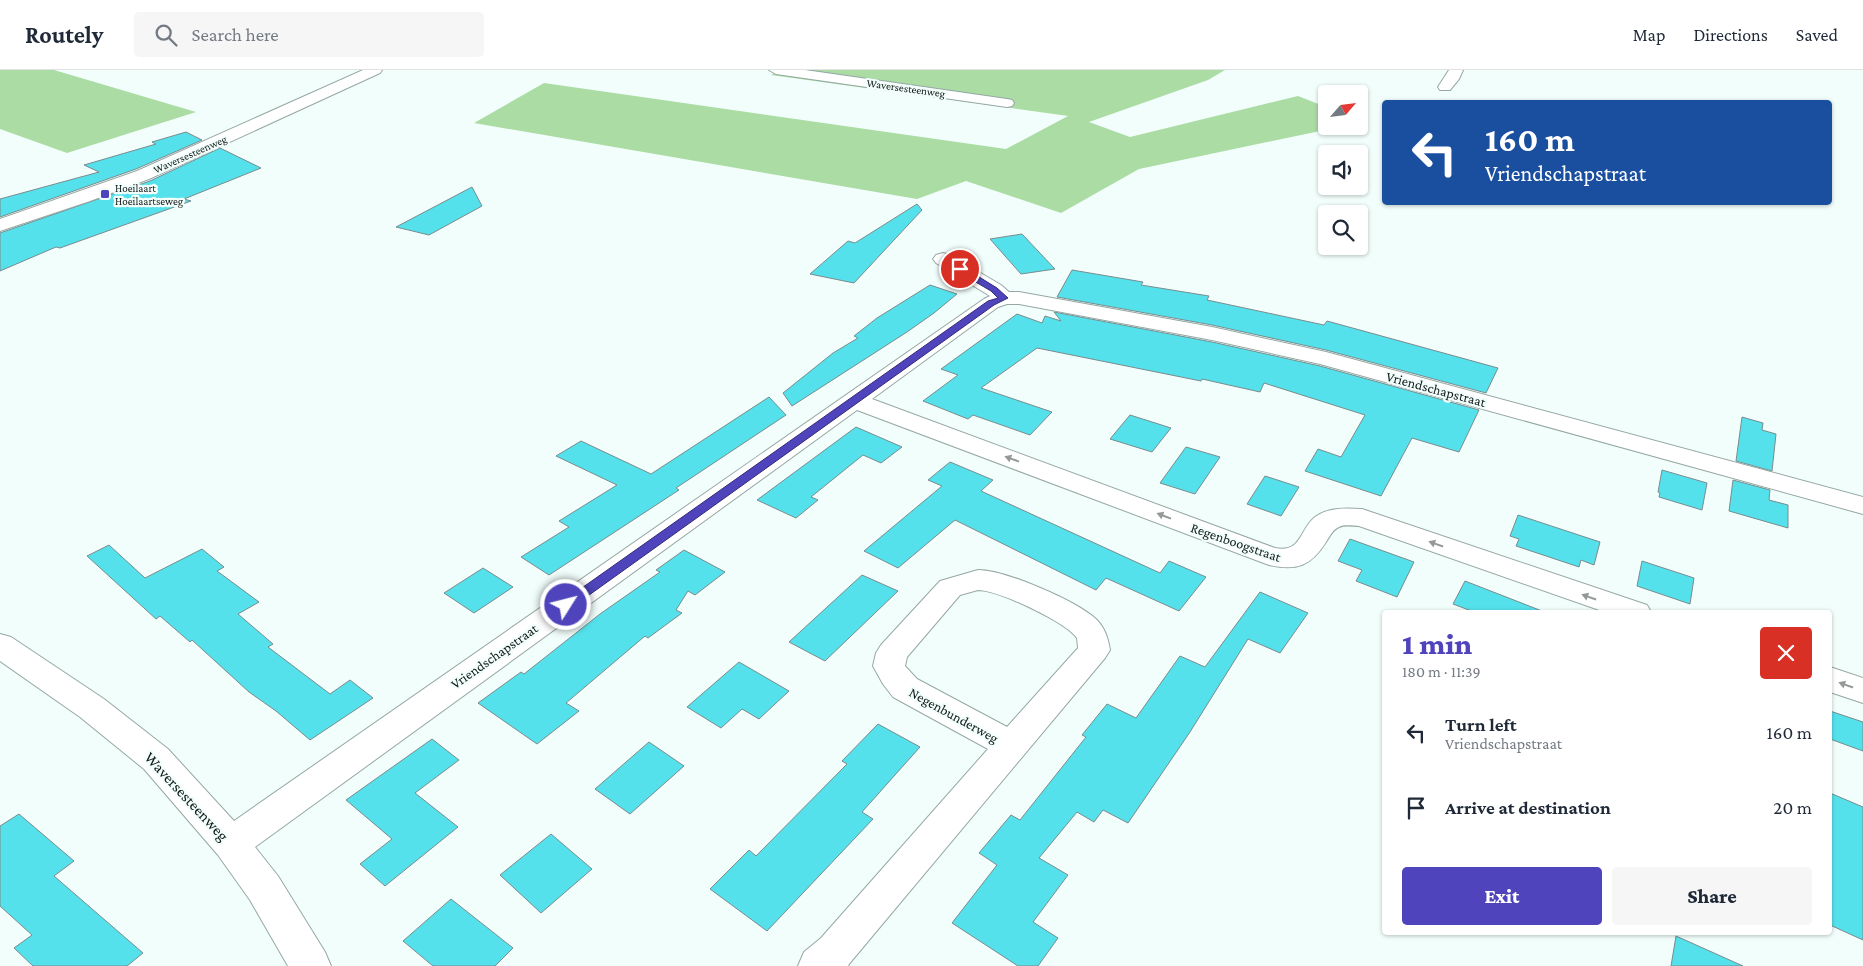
<!DOCTYPE html>
<html lang="en">
<head>
<meta charset="utf-8">
<style>
  :root { --surface:#fff; --page:#f6f6f7; --text:#1f2937; --muted:#747a83; --line:#e0e1e3; --accent:#4f44bb }
  body { margin:0; font-family:"Crimson Pro",serif; background:var(--page); color:var(--text); height:100vh; display:flex; flex-direction:column; font-size:19px; white-space:nowrap }
  * { box-sizing:border-box; margin:0 }
  p { font-size:16px; color:var(--muted) }
  .icon { flex:none; width:28px; height:28px; fill:none; stroke:currentColor; stroke-width:2; stroke-linecap:round; stroke-linejoin:round }
  .map { position:relative; flex:1; overflow:hidden }
  .drawer { position:absolute; left:1382px; top:540px; width:450px; height:325px; display:flex; flex-direction:column; background:var(--surface); border-radius:5px; box-shadow:0 1px 4px #0004 }
  .drawer>* { flex:none }
  .hud { position:absolute; left:1382px; top:30px; width:450px; height:105px; border-radius:5px; box-shadow:0 1px 4px #0004; background:#1a4fa0; color:#fff; overflow:hidden }
  .needle { width:32px; rotate:62deg }
  .tools { position:absolute; left:1318px; top:15px; display:grid; gap:10px }
  .tools a { display:grid; place-items:center; width:50px; height:50px; border-radius:5px; background:var(--surface); box-shadow:0 1px 4px #0004; font-size:25px }
  .pin { position:absolute; display:grid; place-items:center; width:42px; height:42px; color:#fff; margin:-21px; border:2px solid #fff; border-radius:50%; box-shadow:0 1px 5px #0007 }
  .me { position:absolute; width:55px; margin:-28px; rotate:54deg; stroke-linejoin:round; filter:drop-shadow(0 0 4px #0008) }
  .turn { display:flex; align-items:center; gap:18px; height:105px; padding:0 20px; font-size:22px }
  .turn .icon { width:65px; height:65px; stroke-width:2.5 }
  .turn b { display:block; font-size:35px; line-height:42px }
  .round { display:grid; place-items:center; flex:none; width:52px; height:52px; border-radius:5px; background:var(--page) }
  .headline { display:flex; align-items:center; justify-content:space-between; height:85px; padding:0 20px }
  h1 { font-size:30px; font-weight:800; line-height:38px; color:var(--accent) }
  .button { display:flex; gap:10px; margin-top:auto; padding:10px 20px }
  .button a { flex:1; height:58px; border-radius:5px; background:var(--accent); color:#fff; font-size:20px; font-weight:800; line-height:58px; text-align:center }
  .button a+a { background:var(--page); color:var(--text) }
  ul { padding:0; list-style:none }
  li { display:flex; align-items:center; gap:15px; height:75px; padding:0 20px }
  li div { flex:1 }
  li b { display:block; font-size:19px }
  li em { font-style:normal }
  header { display:flex; align-items:center; gap:30px; box-sizing:border-box; height:70px; padding:0 25px; background:var(--surface); border-bottom:1px solid var(--line) }
  header strong { font-size:24px }
  nav { display:flex; gap:28px; margin-inline-start:auto; font-size:18px }
  .search { width:350px; height:45px; background:var(--page); display:flex; align-items:center; gap:12px; box-sizing:border-box; padding:0 18px; border-radius:5px; color:var(--muted); font-size:19px }
  .map>svg:first-child { display:block }
</style>
</head>
<body>
<header>
<strong>Routely</strong>
<div class="search"><svg class="icon" aria-label="search" viewBox="0 0 24 24"><circle cx="10" cy="10" r="6"/><path d="M15 15l6 6"/></svg>Search here</div>
<nav><a>Map</a><a>Directions</a><a>Saved</a></nav>
</header>
<div class="map">
<svg width="1863" height="896" viewBox="0 0 1863 896">
  <rect width="100%" height="100%" fill="#f2fefb"/>
  <path fill="#abdca4" d="M0,0h54l142,42 -129,41 -67,-24z
    M780,0h445l-17,10 -119,42 41,15 168,-41 28,11v19h18l-205,43 -78,44 -95,-32 -49,18 -443,-76 70,-40 462,66 62,-33 -297,-41z"/>
  <path fill="#54e1eb" stroke="#798c8e" d="M186,62l16,8 -66,29 -136,48v-18l99,-27 -15,-7 72,-21 -4,-2z
    M220,78l41,20 -77,31 7,2 -131,47 -4,-1 -56,24v-38l150,-52z
    M472,117l10,19 -53,29 -33,-8z
    M917,134l5,6 -68,73 -44,-9 38,-33 7,2z
    M1022,164l33,35 -34,5 -31,-35z
    M1072,200l71,12 -2,3 68,11 -2,4 117,25 3,-4 171,47 -12,25 -160,-43 -114,-25 -155,-28z
    M930,215l27,9 -23,19 -27,19 -115,74 -9,-13 50,-40 25,-15 -4,-2 23,-18z
    M1054,242l158,30 108,24 159,44 -20,42 -47,-14 -31,58 -76,-25 13,-22 23,8 24,-42 -101,-32 -4,9 -58,-13 -1,2 -164,-33 -56,40 71,24 -22,23 -57,-20 -5,4 -45,-18 35,-26 -17,-6 76,-55 25,9 3,-7 16,5z
    M769,327l17,18 -110,73 3,2 -130,85 -28,-18 48,-30 -10,-6 58,-36 -61,-29 25,-15 70,33z
    M1130,345l41,13 -19,24 -42,-13z
    M1742,347l21,6 -1,7 14,4 -4,37 -36,-10z
    M856,357l46,20 -21,16 -18,-8 -52,42 7,3 -22,18 -39,-18z
    M1186,377l34,10 -25,37 -35,-11z
    M950,392l43,18 -12,11 179,82 9,-12 37,16 -27,34 -73,-33 -10,12 -141,-70 -57,48 -34,-17 78,-65 -14,-6z
    M1662,400l45,13 -5,27 -43,-13 1,-4 -2,-1z
    M1265,406l34,11 -18,29 -34,-12z
    M1733,410l37,10 -1,10 19,5v23l-59,-17z
    M1518,445l82,27 -6,23 -13,-5 -2,7 -63,-21 3,-7 -9,-3z
    M1350,469l64,23 -17,35 -41,-16 6,-11 -24,-9z
    M109,475l36,33 57,-29 22,18 -7,4 42,31 -21,12 35,30 -5,3 62,47 20,-14 23,18 -63,42 -34,-29 -27,-19 -57,-52 -2,2 -30,-26 -4,3 -69,-63z
    M684,480l41,22 -30,23 -7,-4 -12,19 6,3 -34,25 -3,-2 -79,67 13,8 -42,33 -59,-41 43,-31 3,2 76,-60 60,-42 -4,-2z
    M1642,491l52,17 -4,26 -53,-18z
    M483,498l30,19 -39,26 -30,-20z
    M862,505l36,16 -73,70 -36,-19z
    M1465,511l77,30v1h-68l-21,-8z
    M1260,522l48,21 -28,40 -32,-14 -58,93 -62,91 -25,-13 -9,12 -17,-10 -38,46 29,17 -35,47 25,16 -20,28h-20l-66,-43 45,-58 -18,-12 32,-38 9,5 66,-83 -4,-2 25,-31 29,14 44,-62 25,11z
    M739,592l50,29 -30,28 -17,-10 -21,19 -34,-21z
    M1830,641l33,11v29l-33,-12z
    M878,654l42,23 -58,65 11,7 -106,112 -57,-42 39,-39 7,6 91,-92 -5,-3z
    M432,669l27,21 -44,33 43,34 -73,59 -25,-22 32,-25 -46,-39z
    M649,672l35,24 -54,48 -35,-25z
    M1830,723l33,14v133l-33,-15z
    M19,744l55,47 -20,15 89,77 -16,13h-94l-19,-18 18,-13 -32,-29v-80z
    M551,764l41,35 -51,44 -41,-38z
    M451,829l62,49 -18,18h-62l-30,-25z
    M1676,866l67,30h-72z"/>
  <g fill="none" stroke-linecap="round" stroke-linejoin="round">
    <defs>
      <path id="minor" d="M363,0h19l-2,3 -231,106 -59,22 -90,30v-12l137,-48z
        M769,0h36l202,29 5,1 2,3 -2,3 -5,1 -231,-33z
        M1449,0h14l-4,9 -9,11h-10l-2,-3z
        M943,183l7,2 51,30 8,7h10l193,35 114,25 537,145v17l-543,-150 -108,-24 -193,-36h-12l-9,3 -126,92 403,149c27,5 24,-18 40,-31 13,-10 32,-9 47,-8l285,96 4,7h-46l-246,-86c-6,0 -14,-2 -20,1 -7,3 -9,9 -13,15 -15,24 -29,29 -57,23l-412,-155 -602,437 23,29 47,76 6,14h-43l-38,-66 -32,-45 -74,-86 -64,-52 -80,-56v-27l11,3 93,62 64,50 66,72 750,-522 6,-3 -54,-33 -3,-4 3,-4z
        M978,500c27,0 97,30 118,49 9,9 12,19 14,31l-5,8 -256,306 -1,2h-50l6,-14 17,-14 167,-189 -95,-52 -10,-13 -10,-18 3,-13 5,-8 59,-64zM978,520c20,0 88,32 99,48l1,10 -71,79 -90,-48 -12,-13 2,-9 53,-62z
        M1830,597l33,11v25l-33,-11z"/>
    </defs>
    <use href="#minor" stroke="#95a8a4" stroke-width="2"/>
    <use href="#minor" fill="#fff" fill-rule="evenodd"/>
  </g>
  <defs><path id="oneway-solid" d="M-6-.8H1V-3.2L6.5 0L1 3.2V.8H-6Z" transform="scale(1.25)"/></defs>
  <g fill="#949897">
    <use href="#oneway-solid" transform="translate(1012 389) rotate(-160)"/>
    <use href="#oneway-solid" transform="translate(1164 446) rotate(-159)"/>
    <use href="#oneway-solid" transform="translate(1436 474) rotate(-161)"/>
    <use href="#oneway-solid" transform="translate(1589 527) rotate(-161)"/>
    <use href="#oneway-solid" transform="translate(1846 615) rotate(-161)"/>
  </g>
  <path fill="#4f44bb" stroke="#332c7a" d="M957,197h6l34,21 11,10 -14,7 -423,303h-9l-2,-3 2,-3 426,-301 10,-3 -7,-7 -34,-20z"/>
  <rect fill="#4f44bb" stroke="#f2fefb" stroke-width="2" x="100" y="119" width="10" height="10" rx="2.5"/>
  <g text-anchor="middle" stroke-width="4.5" stroke-linejoin="round" paint-order="stroke">
    <g font-size="11" fill="#121918" stroke="#f2fefb">
      <text transform="translate(906 18) rotate(8)" y="4">Waversesteenweg</text>
      <text transform="translate(190 84) rotate(-24)" y="4">Waversesteenweg</text>
    </g>
    <g font-size="11" fill="#121918" stroke="#f2fefb" text-anchor="start">
      <text x="115" y="122">Hoeilaart<tspan x="115" dy="13">Hoeilaartseweg</tspan></text>
    </g>
    <g font-size="14" fill="#121918" stroke="#f2fefb">
      <text transform="translate(1436 319) rotate(15)" y="5">Vriendschapstraat</text>
      <text transform="translate(1236 472) rotate(19)" y="5">Regenboogstraat</text>
      <text transform="translate(494 586) rotate(-35)" y="5">Vriendschapstraat</text>
      <text transform="translate(954 645) rotate(29)" y="5">Negenbunderweg</text>
    </g>
    <g font-size="16" fill="#121918" stroke="#f2fefb">
      <text transform="translate(187 726) rotate(47)" y="6">Waversesteenweg</text>
    </g>
  </g>
</svg>
<div class="tools">
<a><svg class="needle" viewBox="-14 -14 28 28"><path d="M0-13l5 13h-10z" fill="#e53935"/><path d="M0 13l5-13h-10z" fill="#747a83"/></svg></a>
<a><svg class="icon" aria-label="sound" viewBox="0 0 24 24"><path d="M4 9h4l5-4v14l-5-4H4zM17 9q2 3 0 6"/></svg></a>
<a><svg class="icon" aria-label="search" viewBox="0 0 24 24"><circle cx="10" cy="10" r="6"/><path d="M15 15l6 6"/></svg></a>
</div>
<div class="pin" style="left:960px;top:199px;background:#d93025"><svg class="icon" aria-label="arrive" viewBox="0 0 24 24"><path d="M6 21V4h12l-3 4 3 4H6"/></svg></div>
<svg class="me" style="left:566px;top:535px" viewBox="-20 -20 40 40"><circle r="17" fill="#4f44bb" stroke="#fff" stroke-width="3"/><path d="M0-11L8 9 0 5-8 9z" fill="#fff"/></svg>
<div class="hud">
<div class="turn"><svg class="icon" aria-label="left" viewBox="0 0 24 24"><path d="M17 20v-9H6M10 6l-5 5 5 5"/></svg><div><b>160 m</b>Vriendschapstraat</div></div>
</div>
<section class="drawer">
<div class="headline"><div><h1>1 min</h1><p>180 m · 11:39</p></div><a class="round" style="background:#d93025;color:#fff"><svg class="icon" aria-label="close" viewBox="0 0 24 24"><path d="M6 6l12 12M18 6L6 18"/></svg></a></div>
<ul>
<li><svg class="icon" aria-label="left" viewBox="0 0 24 24"><path d="M17 20v-9H6M10 6l-5 5 5 5"/></svg><div><b>Turn left</b><p>Vriendschapstraat</p></div><em>160 m</em></li>
<li><svg class="icon" aria-label="arrive" viewBox="0 0 24 24"><path d="M6 21V4h12l-3 4 3 4H6"/></svg><div><b>Arrive at destination</b></div><em>20 m</em></li>
</ul>
<div class="button"><a>Exit</a><a>Share</a></div>
</section>
</div>
</body>
</html>
